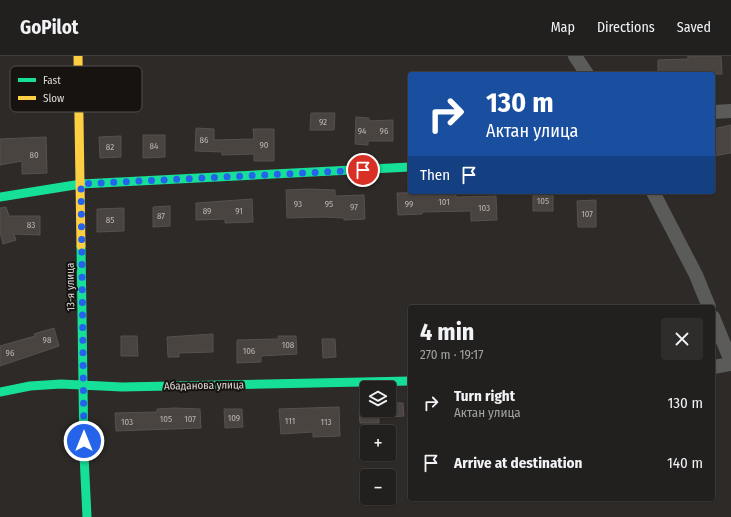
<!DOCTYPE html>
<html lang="en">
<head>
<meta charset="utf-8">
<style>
  :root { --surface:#22201e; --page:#2e2d2b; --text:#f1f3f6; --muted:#a2a3a4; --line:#3f3e3c }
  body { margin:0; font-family:"Fira Sans Condensed",sans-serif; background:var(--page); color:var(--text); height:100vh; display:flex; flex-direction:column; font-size:15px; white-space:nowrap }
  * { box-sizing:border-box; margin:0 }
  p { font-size:13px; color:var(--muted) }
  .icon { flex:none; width:22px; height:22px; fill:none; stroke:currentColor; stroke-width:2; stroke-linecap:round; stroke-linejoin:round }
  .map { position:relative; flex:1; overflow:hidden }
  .details { position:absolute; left:408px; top:249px; width:307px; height:196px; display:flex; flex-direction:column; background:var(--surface); border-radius:4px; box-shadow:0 1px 3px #0004,0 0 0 1px var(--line) }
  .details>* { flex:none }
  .guide { position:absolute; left:408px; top:16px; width:307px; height:122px; border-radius:4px; box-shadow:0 1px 3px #0004,0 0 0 1px var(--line); background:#1a4fa0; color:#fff; overflow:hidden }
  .buttons { position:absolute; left:360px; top:325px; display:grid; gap:8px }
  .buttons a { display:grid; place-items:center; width:36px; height:36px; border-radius:4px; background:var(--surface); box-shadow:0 1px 3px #0004,0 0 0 1px var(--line); font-size:20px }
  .pin { position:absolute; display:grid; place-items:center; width:34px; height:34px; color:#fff; margin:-17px; border:2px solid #fff; border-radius:50%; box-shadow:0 1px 4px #0007 }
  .me { position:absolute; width:44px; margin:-22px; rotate:0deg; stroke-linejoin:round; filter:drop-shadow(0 0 3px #0008) }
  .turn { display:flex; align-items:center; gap:14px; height:84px; padding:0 12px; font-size:18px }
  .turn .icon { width:52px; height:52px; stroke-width:2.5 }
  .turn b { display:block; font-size:28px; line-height:34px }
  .then { display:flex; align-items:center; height:38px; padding:0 12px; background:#0003; gap:8px; font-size:15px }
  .round { display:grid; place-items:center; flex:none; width:42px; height:42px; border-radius:4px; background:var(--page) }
  .overview { display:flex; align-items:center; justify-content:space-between; height:68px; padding:0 12px }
  h1 { font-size:24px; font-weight:700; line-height:30px }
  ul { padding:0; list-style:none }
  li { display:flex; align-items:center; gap:12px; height:60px; padding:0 12px }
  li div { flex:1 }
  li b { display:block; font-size:15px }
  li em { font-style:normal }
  header { display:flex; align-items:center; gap:24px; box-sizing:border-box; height:56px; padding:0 20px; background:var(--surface); border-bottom:1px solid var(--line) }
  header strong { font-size:19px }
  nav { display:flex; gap:22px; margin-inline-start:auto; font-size:14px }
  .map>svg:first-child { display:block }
</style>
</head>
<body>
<header>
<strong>GoPilot</strong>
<nav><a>Map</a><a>Directions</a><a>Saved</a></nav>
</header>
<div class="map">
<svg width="731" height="461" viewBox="0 0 731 461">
  <rect width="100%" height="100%" fill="#2e2a28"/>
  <path fill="#4a4441" stroke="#545150" d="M688,0h33l1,18h-64v-14l30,-1z
    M311,57h24l-1,17h-24z
    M356,61l13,1v3l24,-1v21h-25v4l-13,-1z
    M731,69v28l-18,3v-27z
    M196,72l18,1v11l40,-1 -1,-10h21v32h-20v-7l-32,1v-3l-27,-1z
    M143,79h22v22l-22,1z
    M121,80v21l-21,1 -1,-21z
    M46,81l1,36 -25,1v-13l-22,4v-26z
    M309,133l26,1v6l29,-1 1,24 -21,1v-2l-21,-1 -36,1 -1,-28z
    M456,136v5l40,-1 1,24 -26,1v-10l-49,1v2l-24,1 -1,-22z
    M533,136h20v19h-20z
    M252,143l1,23 -28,1v-4l-29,1v-17z
    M596,144v27h-18l-1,-26z
    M170,150v20l-17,1v-20z
    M6,151l3,9h31v19l-26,-1 2,6 -13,4 -3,-12v-24z
    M124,152v23l-27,1v-23z
    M54,272l5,18 -59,20v-20l35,-10 -1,-2z
    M213,278v18l-34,1v4h-11l-1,-20z
    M121,280h16l1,20h-17z
    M278,280h18l1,18 -36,2v6l-24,1v-23l42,-1z
    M322,283h13l1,18 -13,1z
    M389,347h14l1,13 -15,1z
    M339,351l1,29 -27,1v-5l-32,2 -2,-25z
    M174,352l26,1 1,19 -85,3 -1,-18 42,-1v-3z
    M224,353h18l1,18 -18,1z
    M359,354h20v13h-19z"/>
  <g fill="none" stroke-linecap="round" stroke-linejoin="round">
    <path stroke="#5b5b5a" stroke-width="14" d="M575,0l12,18
      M713,56l18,-1
      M653,136l43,83 13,32
      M713,261l18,44
      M713,311l18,-3"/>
    <path stroke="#16e098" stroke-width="9" d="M0,141l81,-13 329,-17
      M81,190l3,209 3,62
      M0,336l30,-6 31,-2 61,3 288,-6"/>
    <path stroke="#ffcf43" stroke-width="9" d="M78,0l3,190"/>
  </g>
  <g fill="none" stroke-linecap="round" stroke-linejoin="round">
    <path stroke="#2563eb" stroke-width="7" stroke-dasharray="0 12.6" d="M84,385l-3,-257 282,-14"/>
  </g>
  <g text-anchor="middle" stroke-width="4" stroke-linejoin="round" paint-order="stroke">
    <g font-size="9" fill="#b8b4b2">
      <text x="323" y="69">92</text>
      <text x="362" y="78">94</text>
      <text x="384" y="78">96</text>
      <text x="204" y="87">86</text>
      <text x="264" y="92">90</text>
      <text x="154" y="93">84</text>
      <text x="110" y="94">82</text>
      <text x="34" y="102">80</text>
      <text x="543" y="148">105</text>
      <text x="444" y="149">101</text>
      <text x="298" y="151">93</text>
      <text x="329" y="151">95</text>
      <text x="409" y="151">99</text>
      <text x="354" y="154">97</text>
      <text x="484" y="155">103</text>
      <text x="207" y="158">89</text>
      <text x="239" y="158">91</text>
      <text x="587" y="161">107</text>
      <text x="161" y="163">87</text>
      <text x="110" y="167">85</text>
      <text x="31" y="172">83</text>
      <text x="47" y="287">98</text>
      <text x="288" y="292">108</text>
      <text x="249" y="298">106</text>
      <text x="10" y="300">96</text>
      <text x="234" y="365">109</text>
      <text x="166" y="366">105</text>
      <text x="190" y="366">107</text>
      <text x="290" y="368">111</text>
      <text x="127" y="369">103</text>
      <text x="326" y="369">113</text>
    </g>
    <g font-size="11" fill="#ddd9d7" stroke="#161311">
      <text transform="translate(70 231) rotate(-91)" y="4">13-я улица</text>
      <text transform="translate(204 329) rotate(-1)" y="4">Абаданова улица</text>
    </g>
  </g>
  <rect x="10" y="10" width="132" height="46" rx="6" fill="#161311" stroke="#524e4c" stroke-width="1"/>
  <rect x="18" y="22" width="18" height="4" fill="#16e098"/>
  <rect x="18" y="40" width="18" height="4" fill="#ffcf43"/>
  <g font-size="11" fill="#ddd9d7">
    <text x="43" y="28">Fast</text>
    <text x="43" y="46">Slow</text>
  </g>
</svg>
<div class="buttons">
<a><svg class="icon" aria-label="layers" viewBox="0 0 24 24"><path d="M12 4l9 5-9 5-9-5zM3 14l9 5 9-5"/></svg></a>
<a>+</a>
<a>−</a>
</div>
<div class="pin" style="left:363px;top:114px;background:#d93025"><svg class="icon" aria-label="arrive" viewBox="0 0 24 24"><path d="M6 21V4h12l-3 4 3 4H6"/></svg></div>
<svg class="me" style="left:84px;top:385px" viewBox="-20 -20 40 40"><circle r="17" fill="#2563eb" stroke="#fff" stroke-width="3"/><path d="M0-11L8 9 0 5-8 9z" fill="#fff"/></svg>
<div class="guide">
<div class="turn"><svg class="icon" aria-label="right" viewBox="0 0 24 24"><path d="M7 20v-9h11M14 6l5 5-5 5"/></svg><div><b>130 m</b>Актан улица</div></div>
<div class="then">Then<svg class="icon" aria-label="arrive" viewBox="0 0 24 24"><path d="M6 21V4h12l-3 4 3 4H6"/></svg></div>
</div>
<section class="details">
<div class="overview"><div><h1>4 min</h1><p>270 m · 19:17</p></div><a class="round"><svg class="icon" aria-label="close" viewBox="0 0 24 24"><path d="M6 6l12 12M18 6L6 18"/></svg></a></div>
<ul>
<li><svg class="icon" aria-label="right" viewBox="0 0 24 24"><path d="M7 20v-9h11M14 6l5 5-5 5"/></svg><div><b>Turn right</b><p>Актан улица</p></div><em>130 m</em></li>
<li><svg class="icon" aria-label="arrive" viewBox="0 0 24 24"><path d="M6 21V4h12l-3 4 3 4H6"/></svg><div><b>Arrive at destination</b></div><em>140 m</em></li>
</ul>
</section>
</div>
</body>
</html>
